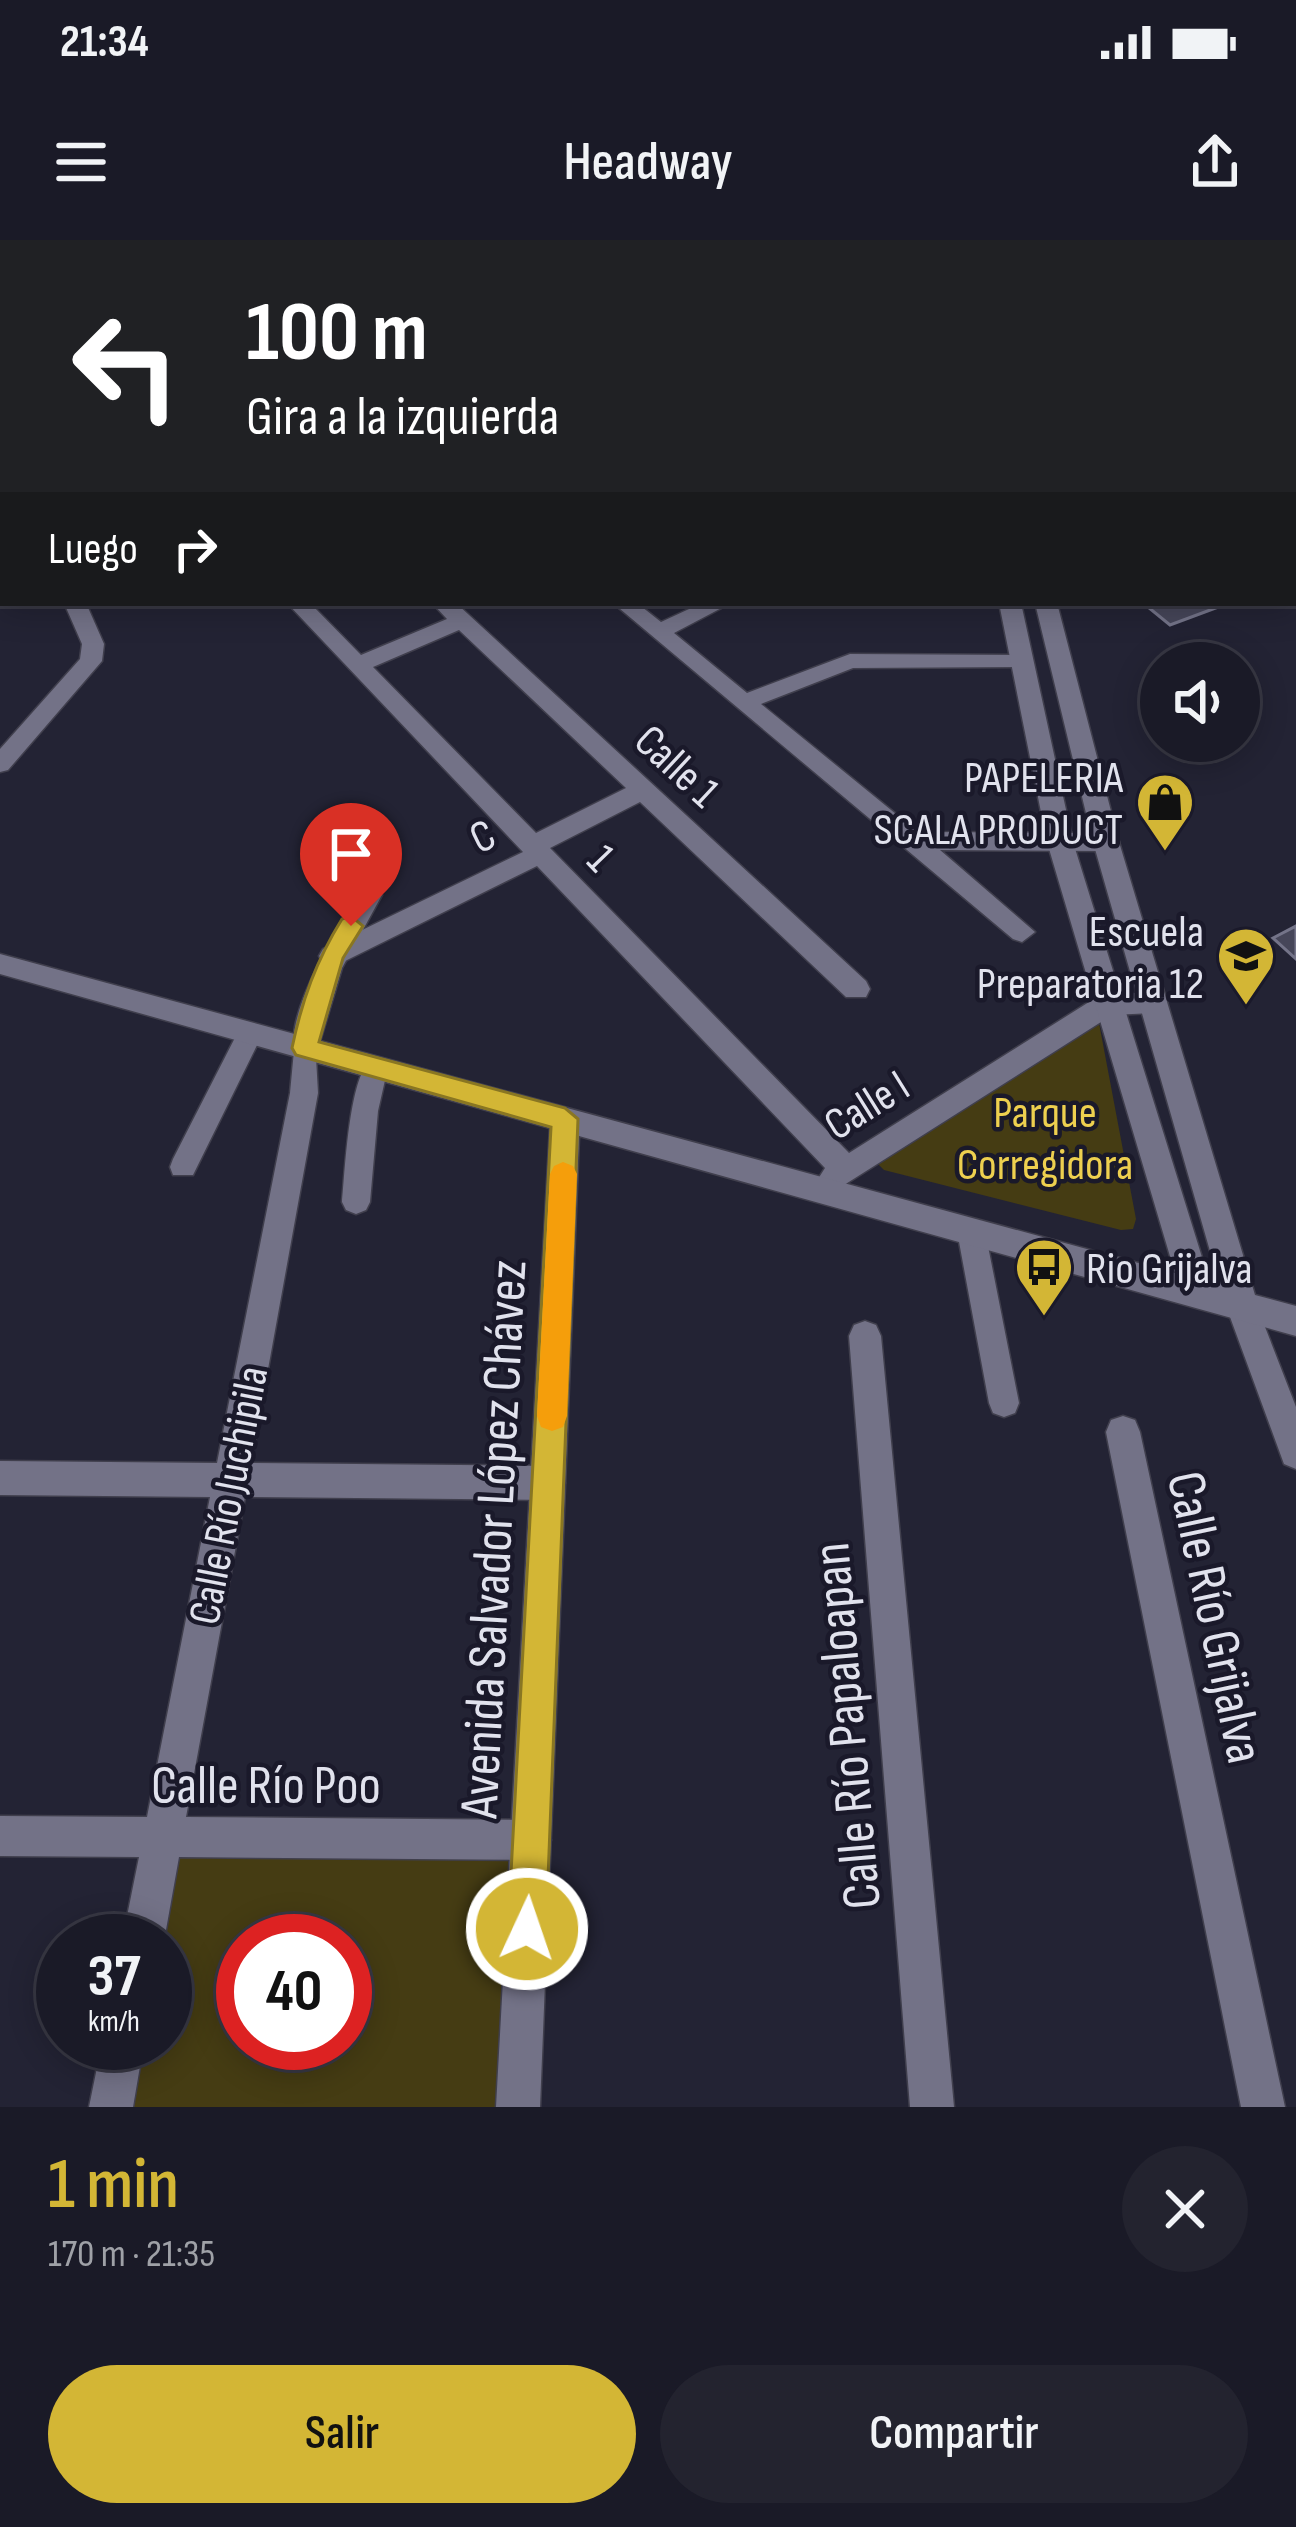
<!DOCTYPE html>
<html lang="es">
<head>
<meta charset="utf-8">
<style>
  :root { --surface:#1a1a27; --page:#23232f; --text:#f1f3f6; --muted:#9fa1a7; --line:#383844; --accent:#d3b635 }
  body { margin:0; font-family:"Sofia Sans Condensed",sans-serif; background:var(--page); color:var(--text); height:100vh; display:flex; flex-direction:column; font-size:45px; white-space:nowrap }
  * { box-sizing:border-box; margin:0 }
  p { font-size:39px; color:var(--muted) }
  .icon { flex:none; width:66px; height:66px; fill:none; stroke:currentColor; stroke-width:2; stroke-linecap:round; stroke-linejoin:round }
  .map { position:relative; height:1867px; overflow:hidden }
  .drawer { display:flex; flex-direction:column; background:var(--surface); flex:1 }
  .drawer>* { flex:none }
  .hud { position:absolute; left:0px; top:0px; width:1296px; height:366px; box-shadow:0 6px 30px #0003,0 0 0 3px var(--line); background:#202124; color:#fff; overflow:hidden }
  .tools { position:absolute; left:1140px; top:402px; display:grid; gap:24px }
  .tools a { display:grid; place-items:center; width:120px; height:120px; border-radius:50%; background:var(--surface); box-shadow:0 6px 30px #0003,0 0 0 3px var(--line); font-size:60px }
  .speed { position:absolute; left:36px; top:1674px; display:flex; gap:24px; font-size:60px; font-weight:700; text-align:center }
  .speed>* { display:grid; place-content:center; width:156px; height:156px; border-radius:50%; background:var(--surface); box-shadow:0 6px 30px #0003,0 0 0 3px var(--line); line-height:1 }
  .speed small { font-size:30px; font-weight:400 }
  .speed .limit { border:18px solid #d22; background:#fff; color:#111 }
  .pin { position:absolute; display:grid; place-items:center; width:102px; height:102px; color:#fff; margin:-123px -51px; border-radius:50% 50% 50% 0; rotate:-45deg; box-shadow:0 0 12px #0007 }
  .pin .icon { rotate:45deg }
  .me { position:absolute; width:132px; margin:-66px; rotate:3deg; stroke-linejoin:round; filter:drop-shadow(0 0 9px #0008) }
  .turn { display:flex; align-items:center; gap:42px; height:252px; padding:0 48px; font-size:54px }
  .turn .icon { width:156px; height:156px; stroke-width:2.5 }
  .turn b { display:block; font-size:84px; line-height:102px }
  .then { display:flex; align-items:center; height:114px; padding:0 48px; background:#0003; gap:24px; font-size:45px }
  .round { display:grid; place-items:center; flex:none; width:126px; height:126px; border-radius:63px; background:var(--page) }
  .overview { display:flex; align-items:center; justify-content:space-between; height:204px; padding:0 48px }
  h1 { font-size:72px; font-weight:600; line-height:90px; color:var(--accent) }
  .button { display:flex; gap:24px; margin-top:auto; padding:24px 48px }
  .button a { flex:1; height:138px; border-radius:72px; background:var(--accent); color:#111; font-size:48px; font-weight:600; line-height:138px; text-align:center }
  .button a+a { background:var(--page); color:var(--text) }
  .status { display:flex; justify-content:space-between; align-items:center; height:84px; padding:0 60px; background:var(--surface); direction:ltr }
  .status svg { height:33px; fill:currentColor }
  header { display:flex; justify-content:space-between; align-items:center; height:156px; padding:0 48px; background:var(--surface); font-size:54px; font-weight:600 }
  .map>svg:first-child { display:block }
</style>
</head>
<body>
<div class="status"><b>21:34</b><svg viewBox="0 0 49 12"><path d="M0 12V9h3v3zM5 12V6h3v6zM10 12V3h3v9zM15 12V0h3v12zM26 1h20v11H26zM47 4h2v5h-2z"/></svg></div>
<header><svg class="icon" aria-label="menu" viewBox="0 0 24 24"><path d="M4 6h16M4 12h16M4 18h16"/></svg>Headway<svg class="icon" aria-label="share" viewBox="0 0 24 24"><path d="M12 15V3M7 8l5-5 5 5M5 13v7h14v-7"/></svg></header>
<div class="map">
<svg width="1296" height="1867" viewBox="0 0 1296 1867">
  <rect width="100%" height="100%" fill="#232334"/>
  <path fill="#453c13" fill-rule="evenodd" d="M1099,783l37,196 -3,10 -12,1 -237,-60 -7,-7z
    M162,1598l369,2 -13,267h-407l12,-64h42v-102h-22zM243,1701h102v102h-102z"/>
  <path fill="#464659" stroke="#747489" stroke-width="3" d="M985,0h127l1,3h-127z
    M1143,363h86l-59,22z
    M1296,686v33l-23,-21z"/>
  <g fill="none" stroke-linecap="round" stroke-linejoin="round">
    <defs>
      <path id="lane" d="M0,60l3,1v10l-3,-1z
        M0,348h3v12h-3z
        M370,646l12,9 -40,73 -24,80 -4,7h-18c-15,-37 45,-133 66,-166z
        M250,783l13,10 -70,142h-20l-3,-8 3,-8 68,-133z
        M375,817l13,10 -10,44 -8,91 -4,8 -10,4 -10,-4 -4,-8c3,-28 7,-136 33,-145z
        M971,979l10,3 4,9 34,172 -4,10 -11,4 -11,-4 -4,-10 -32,-172 4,-9z"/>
      <path id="street" d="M47,0h17l2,3h-17z
        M158,0h18l2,3h-18z
        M461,0h18l2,3h-18z
        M722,0h230l-2,3z
        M1293,43l3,1v10l-3,-1z
        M64,363h22l18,41 -2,17 -94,109 -8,2v-23l80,-90 2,-15z
        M287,363h23l51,52 86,-36 -15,-16h24l410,378 4,8 -4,8h-20l-206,-195 -90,46 299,305 248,-156 56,-6 14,11 -14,11 -41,2 -279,177 -11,-4 -4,-9 7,-11 -288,-302 -196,97h-18l-4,-7 4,-7 200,-97zM459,390l167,158 -90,45 -163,-166z
        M613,363h24l24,19 41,-19h29l-57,30 73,60 103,-39 180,1v10l-8,2 -169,1 -92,36 157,128 188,1 13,9 -13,9 -166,-1 95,82 -13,10 -9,-3z
        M305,797l10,3 3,53 -67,370 297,3 12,5 5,12 -5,12 -12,5 -303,-3 -59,320 345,3 14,6 6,14 -6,14 -14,6 -352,-3 -15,84h-42l17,-84 -139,-1v-40l147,1 63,-320 -210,-2v-34l217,2 73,-370 5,-53z
        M1242,1051l11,5 43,111v62l-12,-5 -58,-158 5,-10z
        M865,1081l11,4 5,11 73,771h-44l-61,-771 5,-11z
        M1123,1176l12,4 5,12 145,675h-44l-135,-675 5,-12z
        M102,1803h42l-11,64h-44z"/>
      <path id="secondary" d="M910,0h16v3h-16z
        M937,0h16l1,3h-16z
        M999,363h22l52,239 137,441 10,3 -127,-444 -58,-239h22l62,239 136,453 41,11v30l-717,-200 -39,971h-44l54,-979 -550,-154v-20l1175,319 -128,-431z"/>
    </defs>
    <use href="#lane" stroke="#403f4d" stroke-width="3"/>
    <use href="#street" stroke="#403f4d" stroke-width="3"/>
    <use href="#secondary" stroke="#403f4d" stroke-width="3"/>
    <use href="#lane" fill="#737287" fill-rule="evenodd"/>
    <use href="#street" fill="#737287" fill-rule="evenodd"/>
    <use href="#secondary" fill="#737287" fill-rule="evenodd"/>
  </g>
  <path fill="#d3b635" stroke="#897622" stroke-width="3" d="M351,676l12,10 -20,32 -24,84 246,66 13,11 -32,810 -6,14 -13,5 -13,-5 -6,-14 43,-802 -255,-72 -4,-7c10,-48 24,-87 50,-129z"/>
  <path fill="#f59e0b" d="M563,922l10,4 4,8 -10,242 -4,11 -11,4 -11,-4 -4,-11 13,-242 4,-8z"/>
  <defs>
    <symbol id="shop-pin" viewBox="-11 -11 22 30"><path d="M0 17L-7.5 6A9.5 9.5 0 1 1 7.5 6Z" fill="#d3b635" stroke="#1a192a"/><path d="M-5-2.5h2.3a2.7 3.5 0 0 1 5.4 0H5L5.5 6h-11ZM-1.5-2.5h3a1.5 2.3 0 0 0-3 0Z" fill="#111"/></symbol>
    <symbol id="university-pin" viewBox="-11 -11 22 30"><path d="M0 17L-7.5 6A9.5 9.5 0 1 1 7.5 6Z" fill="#d3b635" stroke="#1a192a"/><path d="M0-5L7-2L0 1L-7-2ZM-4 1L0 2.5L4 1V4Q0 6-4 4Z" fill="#111"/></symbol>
    <symbol id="bus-pin" viewBox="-11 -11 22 30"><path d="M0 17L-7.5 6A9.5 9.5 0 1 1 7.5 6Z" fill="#d3b635" stroke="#1a192a"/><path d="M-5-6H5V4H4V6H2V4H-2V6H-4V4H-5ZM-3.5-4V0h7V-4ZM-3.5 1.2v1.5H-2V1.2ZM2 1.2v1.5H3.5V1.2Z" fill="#111"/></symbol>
  </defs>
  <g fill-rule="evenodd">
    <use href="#shop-pin" x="1132" y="529" width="66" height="90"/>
    <use href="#university-pin" x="1213" y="683" width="66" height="90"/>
    <use href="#bus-pin" x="1011" y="994" width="66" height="90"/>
  </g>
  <g text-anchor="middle" stroke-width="9" stroke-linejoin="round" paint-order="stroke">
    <g font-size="45" fill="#e1e2ed" stroke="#1a192a">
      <text transform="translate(678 525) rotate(43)" y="16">Calle 1</text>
      <text transform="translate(482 595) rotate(-26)" y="16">C</text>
      <text transform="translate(602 617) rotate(46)" y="16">1</text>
      <text transform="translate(866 864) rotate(-32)" y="16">Calle I</text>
      <text transform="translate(227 1255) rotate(-79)" y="16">Calle Río Juchipila</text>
    </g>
    <g font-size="45" fill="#e1e2ed" stroke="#1a192a" text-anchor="end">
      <text x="1123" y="552">PAPELERIA<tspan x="1123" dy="52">SCALA PRODUCT</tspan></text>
      <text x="1204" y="706">Escuela<tspan x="1204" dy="52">Preparatoria 12</tspan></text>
      <text x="1086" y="1043" text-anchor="start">Rio Grijalva</text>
    </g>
    <g font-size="45" fill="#eed04f" stroke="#1a192a">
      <text x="1045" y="887">Parque<tspan x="1045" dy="52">Corregidora</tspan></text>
    </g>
    <g font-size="54" fill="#e1e2ed" stroke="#1a192a">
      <text transform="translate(492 1299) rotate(-87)" y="19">Avenida Salvador López Chávez</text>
      <text transform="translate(1217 1377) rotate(78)" y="19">Calle Río Grijalva</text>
      <text transform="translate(845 1486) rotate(-95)" y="19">Calle Río Papaloapan</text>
      <text x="266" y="1563">Calle Río Poo</text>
    </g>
  </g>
</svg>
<div class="tools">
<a><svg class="icon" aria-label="sound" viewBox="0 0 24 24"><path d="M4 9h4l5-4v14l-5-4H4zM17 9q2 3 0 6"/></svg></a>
</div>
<div class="speed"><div>37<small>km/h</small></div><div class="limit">40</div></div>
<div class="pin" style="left:351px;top:686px;background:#d93025"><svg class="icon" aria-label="arrive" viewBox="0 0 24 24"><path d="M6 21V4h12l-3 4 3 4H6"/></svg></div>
<svg class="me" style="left:527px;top:1689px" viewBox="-20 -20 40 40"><circle r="17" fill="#d3b635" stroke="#fff" stroke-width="3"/><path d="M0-11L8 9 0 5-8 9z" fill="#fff"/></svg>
<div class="hud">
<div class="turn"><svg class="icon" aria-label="left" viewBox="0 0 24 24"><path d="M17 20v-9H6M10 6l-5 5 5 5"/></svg><div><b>100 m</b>Gira a la izquierda</div></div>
<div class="then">Luego<svg class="icon" aria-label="right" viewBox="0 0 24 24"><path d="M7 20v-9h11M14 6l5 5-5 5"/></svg></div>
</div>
</div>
<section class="drawer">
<div class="overview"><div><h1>1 min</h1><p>170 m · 21:35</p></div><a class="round"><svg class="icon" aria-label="close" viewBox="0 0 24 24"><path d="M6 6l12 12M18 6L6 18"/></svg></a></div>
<div class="button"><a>Salir</a><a>Compartir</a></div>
</section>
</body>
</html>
